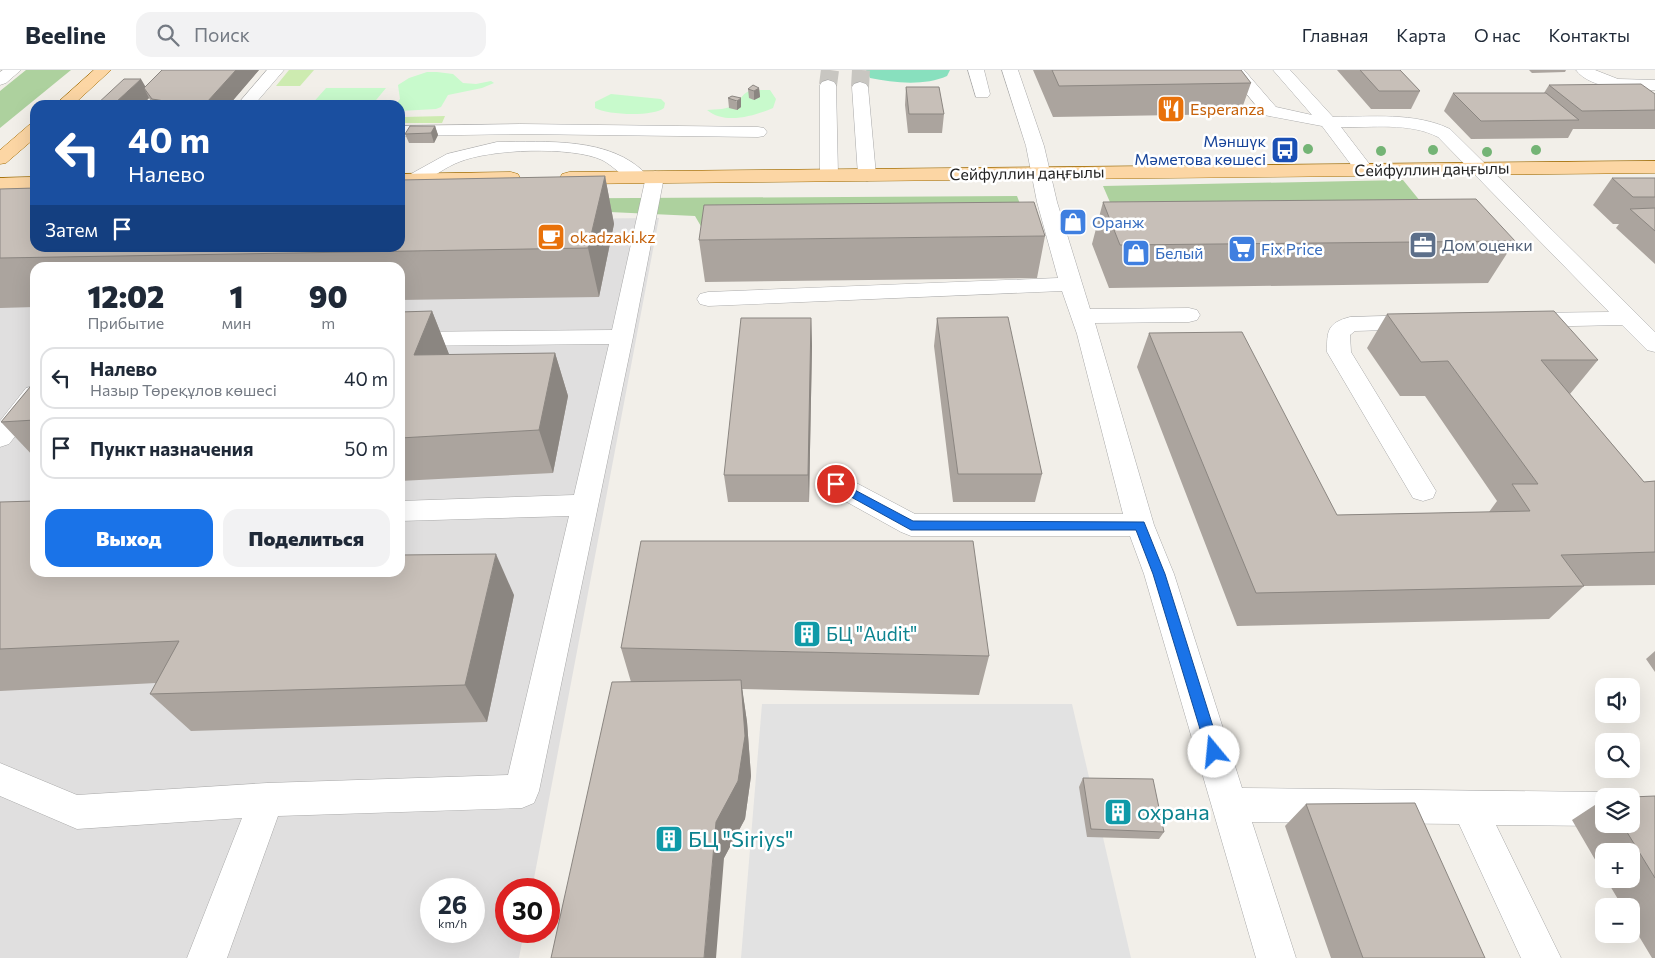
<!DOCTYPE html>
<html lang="ru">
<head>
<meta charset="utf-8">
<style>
  :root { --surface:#fff; --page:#f2f2f3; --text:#1f2937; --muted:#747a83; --line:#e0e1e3; --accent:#1a73e8 }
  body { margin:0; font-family:Commissioner,sans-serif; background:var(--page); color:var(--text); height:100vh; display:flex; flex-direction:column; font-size:19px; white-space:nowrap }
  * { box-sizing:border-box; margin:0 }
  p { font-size:16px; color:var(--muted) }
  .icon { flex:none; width:28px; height:28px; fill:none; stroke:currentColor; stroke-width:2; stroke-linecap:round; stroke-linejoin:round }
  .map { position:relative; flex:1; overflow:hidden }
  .sheet { position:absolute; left:30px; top:192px; width:375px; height:315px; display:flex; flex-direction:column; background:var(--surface); border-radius:15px; box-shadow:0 5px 20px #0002 }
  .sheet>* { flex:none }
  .guide { position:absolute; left:30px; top:30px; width:375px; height:152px; border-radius:15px; box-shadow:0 5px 20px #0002; background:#1a4fa0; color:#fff; overflow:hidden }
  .controls { position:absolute; left:1595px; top:608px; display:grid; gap:10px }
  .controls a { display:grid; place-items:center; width:45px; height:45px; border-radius:10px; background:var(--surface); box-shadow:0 5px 20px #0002; font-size:25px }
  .speed { position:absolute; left:420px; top:808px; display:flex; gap:10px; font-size:25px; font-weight:700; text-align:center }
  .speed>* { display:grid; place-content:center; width:65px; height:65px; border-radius:50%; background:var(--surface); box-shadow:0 5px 20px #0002; line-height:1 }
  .speed small { font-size:12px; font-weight:400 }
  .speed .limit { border:8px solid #d22; background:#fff; color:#111 }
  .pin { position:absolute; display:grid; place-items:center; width:42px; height:42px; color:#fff; margin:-21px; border:2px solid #fff; border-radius:50%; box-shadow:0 1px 5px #0007 }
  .me { position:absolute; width:55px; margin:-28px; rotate:343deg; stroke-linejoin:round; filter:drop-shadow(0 0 4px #0008) }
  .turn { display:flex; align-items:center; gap:18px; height:105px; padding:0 15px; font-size:22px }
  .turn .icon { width:65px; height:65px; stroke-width:2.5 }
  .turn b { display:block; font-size:35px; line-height:42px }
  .then { display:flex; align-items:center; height:48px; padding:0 15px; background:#0003; gap:10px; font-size:19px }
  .eta { display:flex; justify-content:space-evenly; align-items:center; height:85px; text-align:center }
  .eta b { font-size:30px; font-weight:800; line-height:35px }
  .primary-button { display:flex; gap:10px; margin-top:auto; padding:10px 15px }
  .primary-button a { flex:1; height:58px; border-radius:15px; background:var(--accent); color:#fff; font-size:20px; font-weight:800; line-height:58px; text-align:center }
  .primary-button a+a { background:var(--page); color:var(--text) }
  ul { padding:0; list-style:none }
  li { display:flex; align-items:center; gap:15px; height:62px; margin:0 10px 8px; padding:0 5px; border:2px solid var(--line); border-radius:15px }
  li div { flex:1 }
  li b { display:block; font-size:19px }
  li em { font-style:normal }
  header { display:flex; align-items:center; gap:30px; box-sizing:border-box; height:70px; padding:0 25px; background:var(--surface); border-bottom:1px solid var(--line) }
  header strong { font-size:24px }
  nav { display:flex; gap:28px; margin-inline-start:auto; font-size:18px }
  .search { width:350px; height:45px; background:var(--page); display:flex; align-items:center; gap:12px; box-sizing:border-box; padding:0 18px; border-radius:15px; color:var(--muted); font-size:19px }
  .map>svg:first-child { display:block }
</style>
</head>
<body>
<header>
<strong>Beeline</strong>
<div class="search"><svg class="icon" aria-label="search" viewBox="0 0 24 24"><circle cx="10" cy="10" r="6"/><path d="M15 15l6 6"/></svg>Поиск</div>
<nav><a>Главная</a><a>Карта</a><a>О нас</a><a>Контакты</a></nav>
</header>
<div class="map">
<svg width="1655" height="888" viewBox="0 0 1655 888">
  <rect width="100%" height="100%" fill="#f2efe9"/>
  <path fill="#e0dfdf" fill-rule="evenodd" d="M659,148l-127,671h-26v42h18l-5,27h-519v-726l35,16h365v-28zM35,198h365v304h-365zM431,819h43v42h-43z"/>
  <path fill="#cdebb0" d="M289,0h25l-14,16h-24z
    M445,46l-3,7h-42v-6h3z"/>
  <path fill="#add19e" d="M26,0h45l-71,58v-37z
    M1403,110l39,48 -320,2 -19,-44z
    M1017,126l12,32 -323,7 -11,-19 -234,-11 3,-6z"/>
  <path fill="#c8facc" d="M427,2h10l16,2 10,9 13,1 15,-3 3,2 -12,5 -34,7 -7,12 -5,2 -36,2v-6h-5l5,-6 -2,-14 11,-7z
    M326,18h60l-14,17h-61z
    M751,20h19l6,9 -3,9c-19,8 -48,17 -66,2 9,-1 21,0 28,-6 7,-6 7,-10 16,-14z
    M611,24l50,5 4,4 -1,5c-11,9 -57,7 -69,0v-6z"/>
  <path fill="#88e0be" d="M866,0h84l-3,6c-22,10 -53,7 -77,2z"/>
  <path fill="#e2e2e2" d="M762,634h310l59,254h-390z"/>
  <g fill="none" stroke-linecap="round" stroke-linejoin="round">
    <path stroke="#c8c6c1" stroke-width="18" stroke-dasharray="18 9" stroke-linecap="butt" d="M828,15l2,-15
      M860,17l1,-17"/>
    <defs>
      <path id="minor" d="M3,0h18l-15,13 -6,2v-13z
        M267,0h17l-30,35h-17z
        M968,0h16l6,24 -2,3h-12z
        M1002,0h16l26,76 13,56 33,107 99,-1 8,2 3,5 -3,5 -8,2 -94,1 59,202 20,49 68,214 362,4 11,4h-11v28h6l-6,2 -108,-1 65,133h-40l-62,-134 -207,-2 44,136h-40l-112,-384 -14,-38h-219l-10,-4 -74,-41 -4,-7 4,-7 9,-3 9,3 70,37h208l-46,-180 -15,-43 -354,15 -8,-2 -3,-5 3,-5 8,-2 350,-14 -21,-76 -11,-56z
        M1227,0h17l32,37 36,8 -39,-45h17l43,47c38,0 82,-5 117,12l205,203v20l-8,-2 -25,-25 -97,2 -8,-2 -3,-5 3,-5 8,-2 84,-1 -171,-175c-29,-15 -66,-9 -97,-10l33,43 -2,4 -7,2 -7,-2 -36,-48 -58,-11z
        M1576,0h19l23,9 37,1v10c-21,0 -65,0 -79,-20z
        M828,10l6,2 2,3 2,90 -2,4 -7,2 -7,-2 -2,-4v-90l2,-3z
        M860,12l6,2 2,3 8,88 -2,4 -7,2 -7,-2 -2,-4 -6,-88 2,-3z
        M520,54l238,3 6,1 3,4 -3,4 -6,1 -238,-3 -120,2v-10z
        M497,72c48,0 114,-6 150,33l8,-4 7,2 2,4 -31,160 -94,454 -5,12 -12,5 -244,8 -51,142h-40l55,-140 -165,11 -77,-33v-33l77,32 190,-12 241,-8 61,-259 -169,5v-20l174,-6 35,-151 -209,2v-14l212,-2 33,-149c-17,4 -29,-14 -43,-21 -30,-14 -112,-11 -143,2 -13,5 -25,14 -36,21l-7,2 -7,-2 -2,-4 2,-4 38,-21z
        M1419,245l8,2 3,5 -3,5 -8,2 -64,2 -5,4 1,17 85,139 -3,7 -10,3 -10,-3 -86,-146c0,-21 0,-29 23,-35z
        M35,316v25l-26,33 -9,3v-26l26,-33z"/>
      <path id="major" d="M94,0h17l-38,35h-18z
        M35,54v14l-29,25 -6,1v-14l29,-25z
        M1655,91v12l-1086,11 -7,-2 -2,-4 2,-4 7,-2z
        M511,102l7,2 2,4 -2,4 -118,4v-12z
        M35,107v12l-35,1v-12z"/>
    </defs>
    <use href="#minor" stroke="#a9a9a9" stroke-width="1"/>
    <use href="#major" stroke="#a06b00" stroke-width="1"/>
    <use href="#minor" fill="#fff" fill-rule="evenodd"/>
    <use href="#major" fill="#fcd6a4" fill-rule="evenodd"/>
  </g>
  <g fill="#74b475">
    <circle cx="1308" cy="79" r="5"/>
    <circle cx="1433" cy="80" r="5"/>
    <circle cx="1536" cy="80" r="5"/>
    <circle cx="1381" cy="81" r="5"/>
    <circle cx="1487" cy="82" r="5"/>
  </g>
  <path fill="#aba49e" d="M162,0h97l-30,35h-76l-4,-7 -7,7h-46l49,-18z
    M1033,0h208l10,13 -11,31 -187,3z
    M1337,0h63l20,21 -9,18h-40z
    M1529,0h37l-1,2 -33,1z
    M1549,15l106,9v35h-82l-5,9 -97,1 -27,-28 9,-18h91z
    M906,17l38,27 -2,19h-34l-3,-28z
    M759,18l1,9 -6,3 -5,-2 -1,-9z
    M732,26l9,11 -4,3 -8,-2 -1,-10z
    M435,56l3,9 -4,8h-25l-4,-9z
    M605,106l9,48 -15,73 -199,3v-32h-365v39l-35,1v-119z
    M1612,108h43v86l-39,-36 3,-4h-6l-20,-19z
    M1103,132l412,39 -27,42 -379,5 -17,-44z
    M1045,166l-8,42 -332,4 -6,-42z
    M432,241l17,44 106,-2 13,43 -15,77 -153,8v-169z
    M1387,244l211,46 -28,34 74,88 11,-1v104l-71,1 -35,33 -312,7 -100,-259 12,-34 188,182 152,-3 8,-11 -72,-105h-25l-33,-48z
    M811,248l1,28 -3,156h-81l-4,-27z
    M937,248l105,156 -7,28h-82l-19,-156z
    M35,311v77l-34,-36z
    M0,432l514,93 -27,127 -296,9 -41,-37 6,-11 -156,8z
    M621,578l368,8 -10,39 -237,-6 5,33 4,54 -6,43 -21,39 -93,-176z
    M1655,581v21l-9,-13z
    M1083,708l81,54 -5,7 -72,-2 -8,-50z
    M1655,726v162h-3l-21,-35v-17h-9l-16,-27h25v-28h-27v24l-32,-55 32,-21v25h27z
    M1306,734l179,154h-154l-46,-132z"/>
  <path fill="#8b8681" d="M236,0h23l-30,35h-20l-2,-3z
    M141,9l10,17 -7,-8 5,10 -7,7h-26l-1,-2z
    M759,18l1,9 -6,3v-9z
    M741,28v9l-4,3v-9z
    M435,56l3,9 -4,8 -3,-10z
    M605,106l9,48 -15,73 -11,-49z
    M432,241l17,43 -17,44 -18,-43z
    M811,248l1,28 -3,156 -1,-27z
    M555,283l13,43 -15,77 -14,-43z
    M496,484l18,41 -27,127 -22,-37z
    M741,610l6,42 4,54 -6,43 -21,39 -8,100h-12l12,-136z"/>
  <path fill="#c7bfb8" stroke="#8b8681" d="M162,0h74l-29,32h-36l-19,-3 -8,-11z
    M1052,0h189l10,13 -192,3z
    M1360,0h40l20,21h-41z
    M124,9h17l-26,24 12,2h-31z
    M1641,14l14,10v16l-73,1 -33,-26z
    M753,15l6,3 -5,3 -6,-2z
    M906,17h33l5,27h-35z
    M1453,23h93l33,27 -98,1z
    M732,26l9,2 -4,3 -9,-3z
    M410,56h25l-4,7 -26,1z
    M605,106l-17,72 -588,10v-69l35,-1v60h365v-68z
    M1612,108h43v19h-22z
    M1476,129l39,42 -395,4 -17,-43z
    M1034,132l11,34 -346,4 5,-35z
    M1655,138v23l-25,-22z
    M432,241l-18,44 141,-2 -16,77 -139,8v-126z
    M1554,241l44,49h-57l103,122 11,-1v71l-94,3 23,31 -328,7 -107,-260 93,-1 95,183 193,-4 -18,-27h26l-90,-123 -27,1 -34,-48z
    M1008,247l34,157h-84l-21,-156z
    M741,248h70l-3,157h-84z
    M35,311v39l-34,2z
    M35,431v71h365v-17l96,-1 -31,131 -315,9 29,-53 -179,8v-147z
    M641,471h332l16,115 -368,-8z
    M741,610l4,56 -7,45 -22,41 -12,136h-153l61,-276z
    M1083,708l70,1 11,53 -73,-3z
    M1655,726v82l-33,-54h9v-27z
    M1415,733l70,155h-122l-57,-154z"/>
  <path fill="#1a73e8" stroke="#114b97" d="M836,410l77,41 231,1 21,52 56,178 -2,4 -5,2 -5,-2 -2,-4 -54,-178 -17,-44h-225l-78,-43 -2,-3z"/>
  <defs>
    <symbol id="restaurant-square" viewBox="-11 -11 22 22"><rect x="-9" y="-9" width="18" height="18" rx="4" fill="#e8710a" stroke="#fff"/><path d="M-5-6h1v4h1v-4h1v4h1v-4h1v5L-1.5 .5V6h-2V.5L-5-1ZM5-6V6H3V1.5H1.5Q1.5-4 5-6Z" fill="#fff"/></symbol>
    <symbol id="bus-square" viewBox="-11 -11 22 22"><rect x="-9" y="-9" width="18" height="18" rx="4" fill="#1a4fb4" stroke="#fff"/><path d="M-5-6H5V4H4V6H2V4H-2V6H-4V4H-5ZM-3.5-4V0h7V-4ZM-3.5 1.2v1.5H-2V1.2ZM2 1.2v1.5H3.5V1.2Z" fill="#fff"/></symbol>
    <symbol id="shop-square" viewBox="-11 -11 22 22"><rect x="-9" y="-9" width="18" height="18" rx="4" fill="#3f7fe0" stroke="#fff"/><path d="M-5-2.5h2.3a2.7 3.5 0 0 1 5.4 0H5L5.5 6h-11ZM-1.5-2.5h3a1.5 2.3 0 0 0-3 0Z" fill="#fff"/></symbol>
    <symbol id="cafe-square" viewBox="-11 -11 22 22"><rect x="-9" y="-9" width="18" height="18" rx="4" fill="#e8710a" stroke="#fff"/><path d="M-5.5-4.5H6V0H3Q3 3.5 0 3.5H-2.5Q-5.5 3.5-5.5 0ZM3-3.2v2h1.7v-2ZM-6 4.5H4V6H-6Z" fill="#fff"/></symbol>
    <symbol id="office-square" viewBox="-11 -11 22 22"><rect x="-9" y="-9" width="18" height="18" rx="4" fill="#5c6f8a" stroke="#fff"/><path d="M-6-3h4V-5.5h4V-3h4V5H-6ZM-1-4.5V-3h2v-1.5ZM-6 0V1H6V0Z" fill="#fff"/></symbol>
    <symbol id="supermarket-square" viewBox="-11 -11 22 22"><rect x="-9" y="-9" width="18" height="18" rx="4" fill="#3f7fe0" stroke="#fff"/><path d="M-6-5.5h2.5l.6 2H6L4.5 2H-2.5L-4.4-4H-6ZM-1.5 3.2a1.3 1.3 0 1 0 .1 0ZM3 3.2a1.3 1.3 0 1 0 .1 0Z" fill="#fff"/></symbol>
    <symbol id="building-square" viewBox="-11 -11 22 22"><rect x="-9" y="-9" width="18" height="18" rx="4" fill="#0f9aa8" stroke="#fff"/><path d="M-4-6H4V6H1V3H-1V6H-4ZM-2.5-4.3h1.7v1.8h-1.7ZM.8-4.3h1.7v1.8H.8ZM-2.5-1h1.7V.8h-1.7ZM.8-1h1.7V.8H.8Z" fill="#fff"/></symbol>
  </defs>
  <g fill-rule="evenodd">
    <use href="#restaurant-square" x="1155" y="23" width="32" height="32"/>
    <use href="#bus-square" x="1269" y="64" width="32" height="32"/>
    <use href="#shop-square" x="1057" y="136" width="32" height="32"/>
    <use href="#cafe-square" x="535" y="151" width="32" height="32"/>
    <use href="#office-square" x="1407" y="159" width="32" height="32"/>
    <use href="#supermarket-square" x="1226" y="163" width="32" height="32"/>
    <use href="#shop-square" x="1120" y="167" width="32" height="32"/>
    <use href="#building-square" x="791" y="548" width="32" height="32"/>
    <use href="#building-square" x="1102" y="726" width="32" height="32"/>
    <use href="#building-square" x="653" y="753" width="32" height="32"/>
  </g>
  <g text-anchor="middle" stroke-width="5" stroke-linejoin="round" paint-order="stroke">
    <g font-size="16" fill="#c56008" stroke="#fff" text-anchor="start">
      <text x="1190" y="45">Esperanza</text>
      <text x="570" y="173">okadzaki.kz</text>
    </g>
    <g font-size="16" fill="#164399" stroke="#fff" text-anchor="end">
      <text x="1266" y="77">Мәншүк<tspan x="1266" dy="18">Мәметова көшесі</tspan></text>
    </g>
    <g font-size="16" fill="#222" stroke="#fff">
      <text transform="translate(1432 99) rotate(-1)" y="6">Сейфуллин даңғылы</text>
      <text transform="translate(1027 103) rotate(-1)" y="6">Сейфуллин даңғылы</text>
    </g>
    <g font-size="16" fill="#366cbe" stroke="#fff" text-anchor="start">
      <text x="1092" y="158">Оранж</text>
      <text x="1261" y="185">Fix Price</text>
      <text x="1155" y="189">Белый</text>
    </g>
    <g font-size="16" fill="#4e5e75" stroke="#fff" text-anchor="start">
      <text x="1442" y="181">Дом оценки</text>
    </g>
    <g font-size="19" fill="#0d838f" stroke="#fff" text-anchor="start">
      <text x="826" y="571">БЦ "Audit"</text>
    </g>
    <g font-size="22" fill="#0d838f" stroke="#fff" text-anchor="start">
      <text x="1137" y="750">охрана</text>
      <text x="688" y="777">БЦ "Siriys"</text>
    </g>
  </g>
</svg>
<div class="controls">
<a><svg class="icon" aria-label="sound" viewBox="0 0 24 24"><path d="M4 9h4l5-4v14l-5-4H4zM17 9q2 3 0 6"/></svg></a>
<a><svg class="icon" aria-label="search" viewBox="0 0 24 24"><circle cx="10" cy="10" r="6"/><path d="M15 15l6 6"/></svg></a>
<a><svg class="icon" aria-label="layers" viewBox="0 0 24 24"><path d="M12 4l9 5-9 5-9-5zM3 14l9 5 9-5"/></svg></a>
<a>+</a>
<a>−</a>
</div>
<div class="speed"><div>26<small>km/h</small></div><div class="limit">30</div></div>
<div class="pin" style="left:836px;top:414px;background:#d93025"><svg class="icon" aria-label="arrive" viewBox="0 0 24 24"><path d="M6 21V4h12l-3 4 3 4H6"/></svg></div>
<svg class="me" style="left:1214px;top:682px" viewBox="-20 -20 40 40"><circle r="19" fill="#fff"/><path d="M0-13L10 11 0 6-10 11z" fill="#1a73e8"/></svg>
<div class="guide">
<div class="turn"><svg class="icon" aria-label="left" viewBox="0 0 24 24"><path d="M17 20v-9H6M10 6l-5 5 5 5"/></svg><div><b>40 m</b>Налево</div></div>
<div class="then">Затем<svg class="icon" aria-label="arrive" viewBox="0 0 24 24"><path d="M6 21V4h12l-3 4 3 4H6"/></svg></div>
</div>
<section class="sheet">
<div class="eta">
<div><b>12:02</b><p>Прибытие</p></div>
<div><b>1</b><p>мин</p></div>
<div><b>90</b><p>m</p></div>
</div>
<ul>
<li><svg class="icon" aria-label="left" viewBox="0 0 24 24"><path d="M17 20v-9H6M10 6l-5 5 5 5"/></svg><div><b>Налево</b><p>Назыр Төреқұлов көшесі</p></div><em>40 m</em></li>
<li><svg class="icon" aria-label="arrive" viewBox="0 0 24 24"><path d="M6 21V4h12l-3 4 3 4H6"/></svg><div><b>Пункт назначения</b></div><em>50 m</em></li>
</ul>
<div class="primary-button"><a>Выход</a><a>Поделиться</a></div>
</section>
</div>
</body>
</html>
